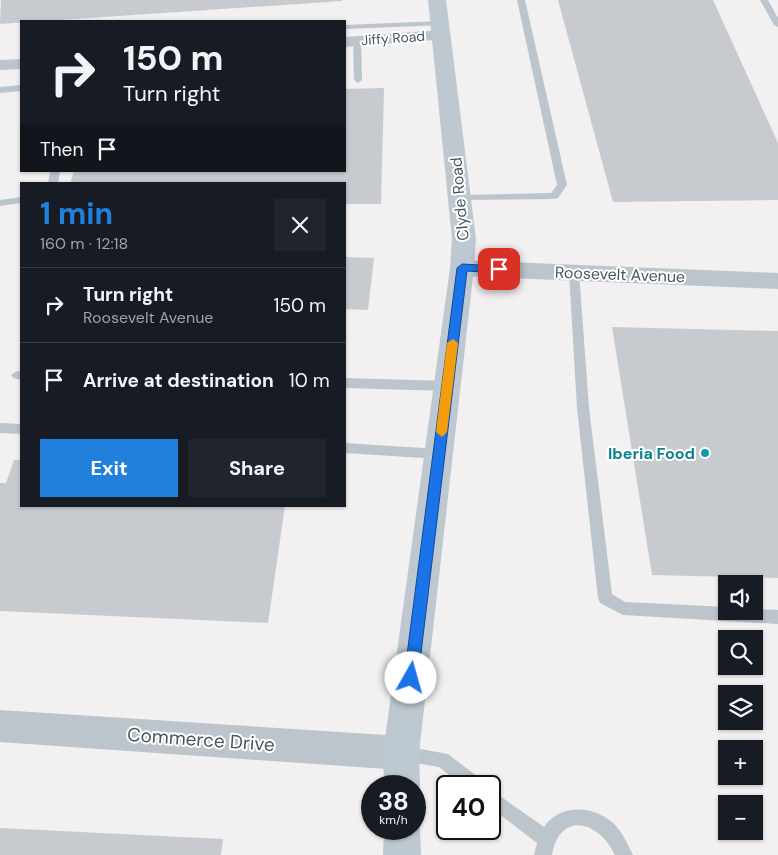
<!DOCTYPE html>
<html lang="en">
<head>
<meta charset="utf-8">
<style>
  :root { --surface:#171b24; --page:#20242c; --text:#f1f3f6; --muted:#9ea1a6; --line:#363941; --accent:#2180db }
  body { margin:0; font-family:"DM Sans",sans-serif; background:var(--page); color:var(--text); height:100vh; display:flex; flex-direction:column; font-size:19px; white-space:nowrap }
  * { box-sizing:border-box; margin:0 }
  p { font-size:16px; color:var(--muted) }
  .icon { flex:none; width:28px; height:28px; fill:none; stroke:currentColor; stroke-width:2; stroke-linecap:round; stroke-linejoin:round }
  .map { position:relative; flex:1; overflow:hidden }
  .panel { position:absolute; left:20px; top:182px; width:326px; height:325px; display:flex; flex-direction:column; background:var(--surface); border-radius:0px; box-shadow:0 1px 4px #0004 }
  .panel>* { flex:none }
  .hud { position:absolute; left:20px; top:20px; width:326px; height:152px; border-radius:0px; box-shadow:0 1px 4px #0004; background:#171b24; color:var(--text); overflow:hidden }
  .fabs { position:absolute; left:718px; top:575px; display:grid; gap:10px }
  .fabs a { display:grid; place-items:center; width:45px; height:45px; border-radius:0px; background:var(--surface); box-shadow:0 1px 4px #0004; font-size:25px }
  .speed { position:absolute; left:361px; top:775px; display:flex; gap:10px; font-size:25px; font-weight:700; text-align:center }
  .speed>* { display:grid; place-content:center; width:65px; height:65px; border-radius:50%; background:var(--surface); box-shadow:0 1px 4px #0004; line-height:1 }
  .speed small { font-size:12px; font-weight:400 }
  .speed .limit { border:2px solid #111; border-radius:8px; background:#fff; color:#111 }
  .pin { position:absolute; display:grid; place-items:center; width:42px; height:42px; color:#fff; margin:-21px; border-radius:10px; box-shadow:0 2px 8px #0006 }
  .me { position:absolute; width:55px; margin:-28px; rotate:7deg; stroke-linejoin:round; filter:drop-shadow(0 0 4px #0008) }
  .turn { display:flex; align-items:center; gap:18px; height:105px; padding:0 20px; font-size:22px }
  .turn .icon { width:65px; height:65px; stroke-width:2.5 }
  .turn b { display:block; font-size:35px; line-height:42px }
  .then { display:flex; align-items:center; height:48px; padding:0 20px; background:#0003; gap:10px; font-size:19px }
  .round { display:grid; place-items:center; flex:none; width:52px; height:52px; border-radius:0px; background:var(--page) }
  .summary { display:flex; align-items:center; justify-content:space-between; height:85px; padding:0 20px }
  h1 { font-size:30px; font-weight:700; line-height:38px; color:var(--accent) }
  .cta { display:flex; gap:10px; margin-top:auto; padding:10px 20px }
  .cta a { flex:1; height:58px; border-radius:0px; background:var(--accent); color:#fff; font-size:20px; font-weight:700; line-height:58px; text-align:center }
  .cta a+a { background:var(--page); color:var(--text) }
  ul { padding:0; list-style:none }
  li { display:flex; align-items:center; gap:15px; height:75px; padding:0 20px; border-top:1px solid var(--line) }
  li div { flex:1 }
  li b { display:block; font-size:19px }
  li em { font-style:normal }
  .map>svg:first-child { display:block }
</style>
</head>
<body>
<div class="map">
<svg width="778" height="855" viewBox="0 0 778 855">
  <rect width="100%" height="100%" fill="#f2f0f0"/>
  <path fill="#c7cbcf" d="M1,0h341v1l-342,23z
    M558,0h155l65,143v57l-165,2z
    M384,88l-3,116h-36v-20h-275l4,-13h271v-82z
    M345,257l29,1 -6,52 -23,-1z
    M612,327l166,4v247l-126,-3z
    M14,460h7v46h264l-17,117 -268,-12v-128h6z
    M0,828l223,11 -2,16h-221z"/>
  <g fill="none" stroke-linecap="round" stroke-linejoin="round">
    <path fill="#bcc5cc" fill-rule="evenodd" d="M517,0h8l42,185 -9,13 -4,1 -98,1v-4l4,-1 91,-2 6,-8z
      M760,0h8l10,18v9l-4,-2z
      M440,21l4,2 -1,2 -98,4v-4z
      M357,38l4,3 1,39 -4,3 -4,-3 -1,-39z
      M21,85v6l-21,2v-6z
      M50,171h10l-2,13h-10z
      M21,197v6l-21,3v-6z
      M574,268l5,4 10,136 23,186 13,8 101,5v4h28v-2l24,1v14l-155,-9 -23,-12 -2,-5 -21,-190 -8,-136z
      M17,371l4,1v8l-8,-2 -2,-3z
      M345,378l102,3 4,2 2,3 -2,3 -4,2 -102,-3z
      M0,423l21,1v10l-21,-1z
      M345,443l94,6 5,1 1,4 -1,4 -5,1 -94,-6z
      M404,746l44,8 34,26 2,6h-21l-24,-19 -41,-7 -2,-6 2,-6z
      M490,789l54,38c15,-23 48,-22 68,-5 10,9 15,21 21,33h-18c-16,-34 -55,-45 -63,0h-18l3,-12 -47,-36z"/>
    <path fill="#bcc5cc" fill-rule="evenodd" d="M441,30l6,1 3,4 -3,4 -102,8v-10z
      M21,59v10l-21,1v-10z
      M462,260l316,13v16l-316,-13 -8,-3 -3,-5 3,-5z
      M0,710l401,26 12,5 5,12 -5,12 -12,5 -401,-28z"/>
    <path fill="#bdc8d1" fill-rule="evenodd" d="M428,0h18l30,239 -2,29 -55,485 1,33 -5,12v-12h-31l-1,-33 67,-485 2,-29z
      M415,816l5,13 1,26h-38l1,-26h31z"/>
  </g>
  <path fill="#1a73e8" stroke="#114b97" d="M462,264l37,2 5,3 -5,4 -32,-2 -49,407 -2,5 -5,2 -5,-2 -2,-5 53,-410z"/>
  <path fill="#f59e0b" d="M453,339l5,4 -11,89 -5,5 -6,-5 11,-89z"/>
  <circle fill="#0f9aa8" stroke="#fff" stroke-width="2" cx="705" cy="453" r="5"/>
  <g text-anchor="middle" stroke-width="4" stroke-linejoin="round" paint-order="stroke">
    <g font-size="14" fill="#49555d" stroke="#fff">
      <text transform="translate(393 38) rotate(-4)" y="5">Jiffy Road</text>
    </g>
    <g font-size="16" fill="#49555d" stroke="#fff">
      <text transform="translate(459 199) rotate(-95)" y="6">Clyde Road</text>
      <text transform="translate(620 274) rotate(2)" y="6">Roosevelt Avenue</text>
    </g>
    <g font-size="16" font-weight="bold" fill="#0d838f" stroke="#fff" text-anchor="end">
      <text x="695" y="459">Iberia Food</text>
    </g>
    <g font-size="19" fill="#49555d" stroke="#fff">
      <text transform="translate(201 739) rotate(4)" y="7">Commerce Drive</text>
    </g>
  </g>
</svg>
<div class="fabs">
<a><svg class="icon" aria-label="sound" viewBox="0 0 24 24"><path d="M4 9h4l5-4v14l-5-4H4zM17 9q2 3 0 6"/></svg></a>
<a><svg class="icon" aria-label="search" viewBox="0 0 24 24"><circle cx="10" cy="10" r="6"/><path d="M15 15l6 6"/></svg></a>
<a><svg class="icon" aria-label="layers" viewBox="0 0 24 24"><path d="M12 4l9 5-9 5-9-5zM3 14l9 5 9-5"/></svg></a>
<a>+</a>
<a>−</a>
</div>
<div class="speed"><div>38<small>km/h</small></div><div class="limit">40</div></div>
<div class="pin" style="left:499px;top:269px;background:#d93025"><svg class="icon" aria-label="arrive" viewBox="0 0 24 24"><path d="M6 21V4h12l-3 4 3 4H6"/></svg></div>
<svg class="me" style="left:411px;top:678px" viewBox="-20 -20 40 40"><circle r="19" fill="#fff"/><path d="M0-13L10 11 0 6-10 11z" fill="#1a73e8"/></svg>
<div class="hud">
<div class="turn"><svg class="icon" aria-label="right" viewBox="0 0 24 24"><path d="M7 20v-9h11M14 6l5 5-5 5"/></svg><div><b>150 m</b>Turn right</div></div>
<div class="then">Then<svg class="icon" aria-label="arrive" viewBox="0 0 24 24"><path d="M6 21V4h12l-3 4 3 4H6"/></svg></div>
</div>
<section class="panel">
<div class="summary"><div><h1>1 min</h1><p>160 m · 12:18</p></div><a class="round"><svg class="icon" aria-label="close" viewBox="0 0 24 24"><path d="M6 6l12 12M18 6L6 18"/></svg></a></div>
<ul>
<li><svg class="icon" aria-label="right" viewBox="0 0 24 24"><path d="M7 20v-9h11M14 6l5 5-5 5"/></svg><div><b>Turn right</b><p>Roosevelt Avenue</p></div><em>150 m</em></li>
<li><svg class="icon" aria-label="arrive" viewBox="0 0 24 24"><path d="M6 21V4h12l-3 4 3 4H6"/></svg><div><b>Arrive at destination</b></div><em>10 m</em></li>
</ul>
<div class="cta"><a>Exit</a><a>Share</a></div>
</section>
</div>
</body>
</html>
